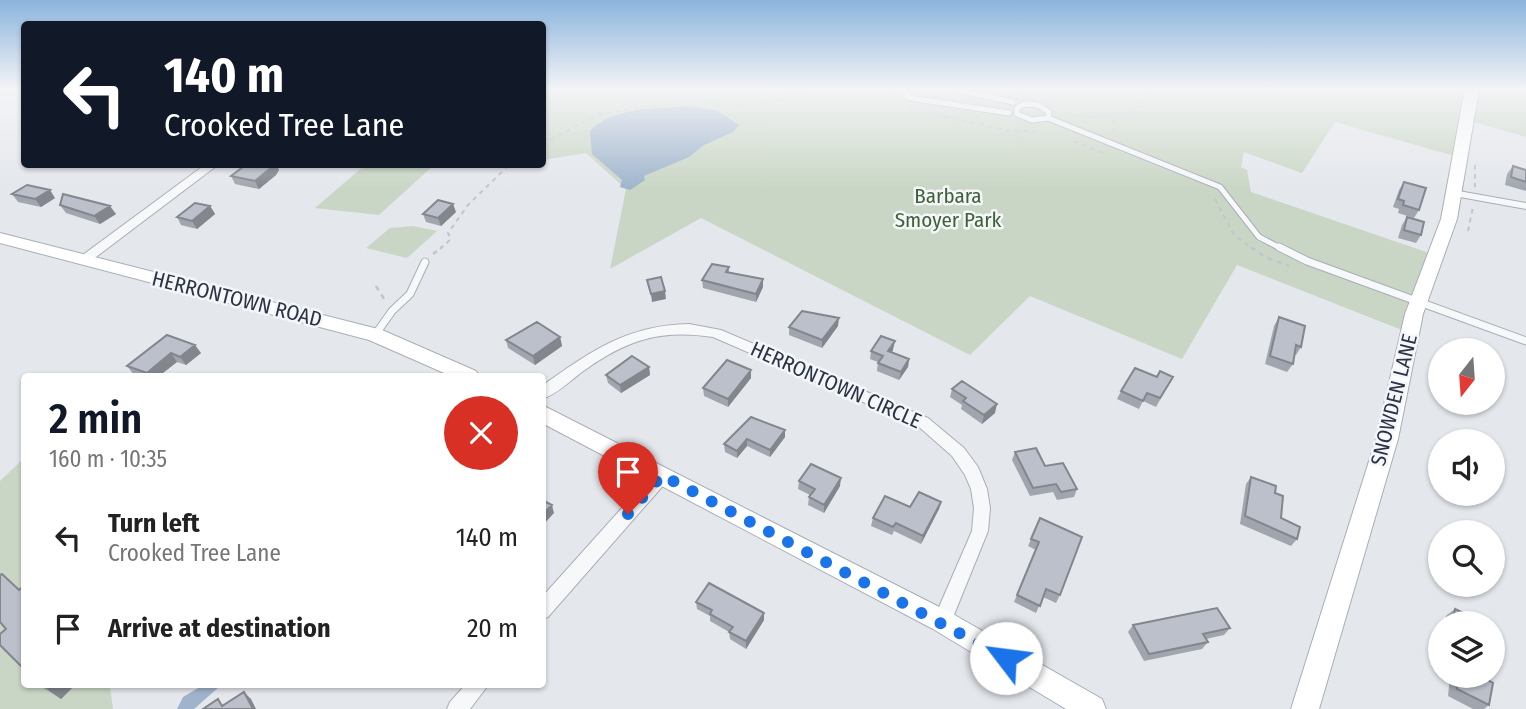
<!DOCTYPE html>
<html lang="en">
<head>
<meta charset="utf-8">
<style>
  :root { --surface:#fff; --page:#f2f2f2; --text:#222; --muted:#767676; --accent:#111827 }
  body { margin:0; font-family:"Fira Sans Condensed",sans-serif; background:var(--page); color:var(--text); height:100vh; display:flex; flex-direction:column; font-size:26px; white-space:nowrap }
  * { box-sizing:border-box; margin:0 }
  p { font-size:23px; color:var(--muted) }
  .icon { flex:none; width:38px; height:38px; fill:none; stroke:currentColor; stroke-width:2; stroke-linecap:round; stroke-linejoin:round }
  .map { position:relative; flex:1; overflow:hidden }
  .panel { position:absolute; left:21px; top:373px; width:525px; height:315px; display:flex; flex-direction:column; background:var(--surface); border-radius:7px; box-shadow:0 2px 5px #0004 }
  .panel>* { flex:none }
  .banner { position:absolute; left:21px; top:21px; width:525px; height:147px; border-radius:7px; box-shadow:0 2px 5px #0004; background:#111827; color:#fff; overflow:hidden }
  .needle { width:46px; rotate:197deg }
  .fabs { position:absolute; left:1428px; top:338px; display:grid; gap:14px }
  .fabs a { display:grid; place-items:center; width:77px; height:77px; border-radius:50%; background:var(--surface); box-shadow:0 2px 5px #0004; font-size:35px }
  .pin { position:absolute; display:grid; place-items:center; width:60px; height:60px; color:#fff; margin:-72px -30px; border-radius:50% 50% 50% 0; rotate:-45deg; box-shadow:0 0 7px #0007 }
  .pin .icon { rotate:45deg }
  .me { position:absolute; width:77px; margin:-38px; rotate:300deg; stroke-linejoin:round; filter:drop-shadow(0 0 5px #0008) }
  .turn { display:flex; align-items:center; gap:24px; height:147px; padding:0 28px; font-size:32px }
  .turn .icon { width:91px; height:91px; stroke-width:2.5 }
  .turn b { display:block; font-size:49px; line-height:60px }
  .round { display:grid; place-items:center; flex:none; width:74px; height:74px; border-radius:37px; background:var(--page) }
  .overview { display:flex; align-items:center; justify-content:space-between; height:119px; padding:0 28px }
  h1 { font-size:42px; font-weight:600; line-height:52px; color:var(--accent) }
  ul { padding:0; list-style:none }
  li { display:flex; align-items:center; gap:21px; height:91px; padding:0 28px }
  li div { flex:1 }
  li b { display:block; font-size:26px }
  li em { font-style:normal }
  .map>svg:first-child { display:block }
</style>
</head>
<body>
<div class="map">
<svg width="1526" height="709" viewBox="0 0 1526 709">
  <rect width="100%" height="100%" fill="#e4e7ec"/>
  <path fill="#c9d6c5" d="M543,89h983v48l-59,-17 -9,37 -123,-35 -33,51 -58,-21 -3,15 6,3 4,22 184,63 -23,79 -175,-69 -55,94 -152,-63 -60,59 -269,-137 -91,51 16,-80 -40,-36 -43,7z
    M365,165v-1l69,1 -55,50 -64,-7z
    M413,226l24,5 -30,27 -41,-10 24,-20z
    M24,458v226h98l-12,3 3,22h-113v-228z"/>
  <path fill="#9fb4cc" d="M690,106l28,5 21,14 -6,7 -29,13 -15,12 -45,19 1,4 -15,10 -10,-3 2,-7 -30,-26 -2,-23c24,-25 67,-22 100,-25z
    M205,684h13l1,3 -25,22h-17l6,-12z"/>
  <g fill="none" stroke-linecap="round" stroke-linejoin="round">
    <defs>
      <path id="lane-far1" d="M905,89l3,8 8,2 93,14
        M953,89l60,13
        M1025,104l13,1 11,7 -1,6 -16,2 -15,-6v-6z
        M1048,118l172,69 39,50 23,12"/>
      <path id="lane" d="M1279,247l28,14 219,80
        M375,335l17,-24 18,-17 15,-32"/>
      <path id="street" d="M206,164h13l-131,99h-8l-2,-3 2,-3z
        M1453,190l73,13v6l-77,-14v-4z
        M689,324l32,6 207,88 36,30 14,19 9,22 3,19 -2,23 -39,96 -7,3 -7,-3 -2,-6 39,-90 2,-23 -3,-19 -6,-14 -13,-19 -34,-30 -205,-89c-53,-8 -87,3 -131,35 -12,9 -25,22 -40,27v-13c49,-35 86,-61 147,-62z
        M662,469l6,1 2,5 -2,5 -120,137 -6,2v-22l114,-127z
        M466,684h23l-19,25h-23l3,-7z"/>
      <path id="secondary" d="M1465,89h14l-22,130 -34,95 -25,125 -79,270h-28l85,-270 29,-125 36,-95z
        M0,233l382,97 94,41 3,5h-28l-82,-36 -369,-97z
        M542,405l409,208 151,86 4,10h-40l-133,-80 -391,-206z"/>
    </defs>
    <use href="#lane-far1" stroke="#a9aeb7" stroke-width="7"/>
    <use href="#lane" stroke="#a9aeb7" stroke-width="9"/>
    <use href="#street" stroke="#a9aeb7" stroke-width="2"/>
    <use href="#secondary" stroke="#a9aeb7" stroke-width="2"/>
    <path stroke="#c2c5cb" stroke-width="2" stroke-dasharray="4.5 4.5" stroke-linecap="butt" d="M891,89l7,12
      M909,109l101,22h26
      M1072,115c39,4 55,5 83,-26
      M1113,119l1,14
      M1074,141l29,12
      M542,144l59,-30 86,-13 67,5 53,-17
      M1475,165v22
      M1215,199l19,36 19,14
      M1468,231l5,-24
      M440,249l11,-10 -3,-6 20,-28 42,-41"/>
    <path stroke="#c2c5cb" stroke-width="2.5" stroke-dasharray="5 5" stroke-linecap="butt" d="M1251,247l14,10 24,9
      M433,254l9,-7
      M376,286l10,16"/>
    <use href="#lane-far1" stroke="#f7f8fa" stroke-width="5"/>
    <use href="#lane" stroke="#f7f8fa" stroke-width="7"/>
    <use href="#street" fill="#f7f8fa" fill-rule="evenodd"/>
    <use href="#secondary" fill="#fff" fill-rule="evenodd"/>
  </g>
  <path fill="#a1a5ae" d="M247,164h29l3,6 -3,5 -17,14 -24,-5 -4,-8z
    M1513,166l13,4v21l-21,-6 2,-11z
    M1404,182l15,28 -5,8 -16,-5 1,-4 -6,-2 6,-17z
    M12,194l43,4 -14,9 -23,-5z
    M60,205l56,9 -16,10 -34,-11z
    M210,206l5,8 -18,15 -16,-4 -4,-8z
    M456,212l-15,14 -15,-4 -3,-8z
    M1407,217l14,18 -5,8 -18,-5 4,-13z
    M729,267v5l34,15 -7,15 -53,-14 -1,-8z
    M1279,317l22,30 -5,8h-1l-2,9 -6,8 -22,-8 9,-38z
    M838,326l-16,22 -33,-13v-8z
    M167,335l34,18 -15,12 -9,-3 -18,14h-20l-5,-1 -7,-9z
    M560,337l2,9 -27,19 -27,-17 -2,-8z
    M893,350l-1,2 17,7 -1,8 -9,13 -22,-9 1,-9 -8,-3 1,-8z
    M649,367l1,8 -29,18 -13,-10 -2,-8z
    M1157,377h16l-17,30 -13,-6 -4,8 -22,-10 4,-8z
    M751,378l-23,29 -24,-11 -1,-8z
    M952,389l43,24 -13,11 -21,-15 1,-4 -12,-8z
    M751,417l34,20 -15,20 -23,-11 -10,12 -12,-6 -1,-8z
    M1015,452l30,14 32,23 -3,8 -17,3 -4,-8 -23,4 -18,-36z
    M1251,477l24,16 6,25 16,21 -6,7 -51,-22 6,-40z
    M799,481l41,5 -16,27 -16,-8 1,-8 1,-2 -12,-6z
    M941,502l-2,7 -18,35 -27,-13 -2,4 -21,-9 2,-8 37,-11z
    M1040,518l20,77 -4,8 -13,-6 -7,16 -22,-11 22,-52 -8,-4z
    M696,602l68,11v7l-18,29 -16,-10 -1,-7 -19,-11v-5l-13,-7z
    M1455,609l30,14h-41l2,-7z
    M1133,625l97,3 -6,7 -18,4 2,3 -6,7 -58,12 -16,-29z
    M1450,676h38l1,29 -5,4h-11l-25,-13z
    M37,684h39l-15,15z"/>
  <path fill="#83868d" d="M272,164h4l3,6 -3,5 -17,14 -4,-8z
    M50,190l5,8 -14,9 -6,-8z
    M453,204l3,8 -15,14 -3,-8z
    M110,206l6,8 -16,10 -6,-8z
    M210,206l5,8 -18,15 -5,-8z
    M763,279v8l-7,15v-8z
    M665,291l1,8 -14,3 -1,-8z
    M839,318l-1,8 -16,22v-8z
    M560,337l2,9 -27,19 -2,-9z
    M895,341l-2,9 -6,9 1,-8z
    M195,345l6,8 -15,12 -6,-8z
    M171,353l6,9 -18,14h-10l-2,-3z
    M909,359l-1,8 -9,13 2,-8z
    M649,367l1,8 -29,18 -1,-8z
    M751,370v8l-23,29v-8z
    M997,404l-2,9 -13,11 2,-9z
    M785,430v7l-15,20v-7z
    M747,439v7l-10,12v-7z
    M841,478l-1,8 -16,27v-8z
    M941,502l-2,7 -18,35 2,-8z
    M552,505l2,8 -12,13v-11z
    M764,613v7l-18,29v-8z
    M44,684h32l-15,15 -19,-14z
    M244,692l7,7 5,10h-3z"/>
  <path fill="#bbc0ca" stroke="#83868d" stroke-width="2" d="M247,164h27l-2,3 -17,14 -24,-5z
    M1513,166l13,4v12l-15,-5z
    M1404,182l22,6 -7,22 -16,-5 1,-4 -6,-2z
    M27,185l23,5 -15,9 -23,-5z
    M63,194l47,12 -16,10 -34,-11z
    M438,200l15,4 -15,14 -15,-4z
    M195,203l15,3 -18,15 -15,-4z
    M1407,217l17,5 -3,13 -17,-5z
    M712,264l17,3 -3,5 37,7 -7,15 -54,-14z
    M661,277l4,14 -14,3 -4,-14z
    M802,311l37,7 -17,22 -33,-13z
    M1279,317l26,9 -4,21 -5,-2 -3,19 -23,-8z
    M537,322l23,15 -27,19 -27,-16z
    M167,335l28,10 -15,12 -9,-4 -24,20 -20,-7z
    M881,336l14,5 -7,10 21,8 -8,13 -23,-9 5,-7 -12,-5z
    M632,356l17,11 -29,18 -14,-10z
    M727,360l24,10 -23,29 -25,-11z
    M1135,368l22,9 3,-6 13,6 -13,21 -13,-5 -4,8 -22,-10z
    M962,381l35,23 -13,11 -21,-14 3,-3 -14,-9z
    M751,417l34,13 -15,20 -23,-11 -10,12 -13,-7z
    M1036,448l9,18 18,-3 14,26 -16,3 -5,-8 -23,4 -18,-36z
    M811,464l30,14 -17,27 -15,-8 6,-8 -16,-8z
    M1251,477l25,9 -1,7 8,3 -2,22 19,9 -3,12 -52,-23z
    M919,492l22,10 -18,34 -27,-13 -3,4 -20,-9 12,-22 25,11z
    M542,500l10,5 -10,10z
    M1040,518l42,19 -22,58 -14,-6 -6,17 -23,-11 22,-53 -8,-3z
    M2,574l17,16 5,-4v83l-24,-24v-11l6,-5 -6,-7v-47z
    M709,583l55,30 -18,28 -17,-9 4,-5 -23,-13 2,-4 -16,-8z
    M1217,608l13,20 -27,6 5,8 -59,12 -16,-29z
    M1455,609l30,14h-33z
    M1459,676h29v4l5,3 -4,22 -32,-16z
    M244,692l9,17h-50l15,-10 4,7z"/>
  <linearGradient id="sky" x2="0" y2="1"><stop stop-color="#8bb4dd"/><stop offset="0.47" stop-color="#f3f4f6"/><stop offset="1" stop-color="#f3f4f6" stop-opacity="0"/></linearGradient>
  <rect width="1526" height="189" fill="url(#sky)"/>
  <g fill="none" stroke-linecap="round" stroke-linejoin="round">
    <path stroke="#1a73e8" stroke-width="12" stroke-dasharray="0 21.6" d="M628,514l34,-39 344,183"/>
  </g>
  <g text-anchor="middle" stroke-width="5" stroke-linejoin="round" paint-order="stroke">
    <g font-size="21" fill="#3f6138" stroke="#f4f6f9">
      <text x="948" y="203">Barbara<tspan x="948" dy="24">Smoyer Park</tspan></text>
    </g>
    <g font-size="21" fill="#2b3445" stroke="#f4f6f9">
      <text transform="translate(237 299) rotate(14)" y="7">HERRONTOWN ROAD</text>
      <text transform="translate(836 385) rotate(24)" y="7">HERRONTOWN CIRCLE</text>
      <text transform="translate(1394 400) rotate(-76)" y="7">SNOWDEN LANE</text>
    </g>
  </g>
</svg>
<div class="fabs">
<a><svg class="needle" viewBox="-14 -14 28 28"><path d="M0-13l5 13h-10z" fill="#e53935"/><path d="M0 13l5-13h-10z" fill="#767676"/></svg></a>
<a><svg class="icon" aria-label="sound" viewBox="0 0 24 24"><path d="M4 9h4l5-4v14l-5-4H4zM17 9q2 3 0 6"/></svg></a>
<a><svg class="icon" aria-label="search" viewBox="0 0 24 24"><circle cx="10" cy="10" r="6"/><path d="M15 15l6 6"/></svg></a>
<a><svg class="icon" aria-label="layers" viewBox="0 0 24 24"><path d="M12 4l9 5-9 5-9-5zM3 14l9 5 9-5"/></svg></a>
</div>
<div class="pin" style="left:628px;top:514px;background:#d93025"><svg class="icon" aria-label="arrive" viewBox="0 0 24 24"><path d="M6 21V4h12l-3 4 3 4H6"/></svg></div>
<svg class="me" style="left:1006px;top:658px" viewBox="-20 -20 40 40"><circle r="19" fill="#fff"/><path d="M0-13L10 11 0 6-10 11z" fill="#1a73e8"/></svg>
<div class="banner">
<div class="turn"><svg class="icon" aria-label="left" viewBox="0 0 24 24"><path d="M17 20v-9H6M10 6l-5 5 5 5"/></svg><div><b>140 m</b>Crooked Tree Lane</div></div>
</div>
<section class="panel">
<div class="overview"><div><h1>2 min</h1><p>160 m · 10:35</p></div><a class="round" style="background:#d93025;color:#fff"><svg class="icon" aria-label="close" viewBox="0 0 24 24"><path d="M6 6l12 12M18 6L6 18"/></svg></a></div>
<ul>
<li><svg class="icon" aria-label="left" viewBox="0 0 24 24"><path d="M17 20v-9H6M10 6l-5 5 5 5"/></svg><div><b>Turn left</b><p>Crooked Tree Lane</p></div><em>140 m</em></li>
<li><svg class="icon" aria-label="arrive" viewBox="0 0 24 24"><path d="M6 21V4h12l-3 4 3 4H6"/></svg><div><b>Arrive at destination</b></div><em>20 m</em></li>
</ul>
</section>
</div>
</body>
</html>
